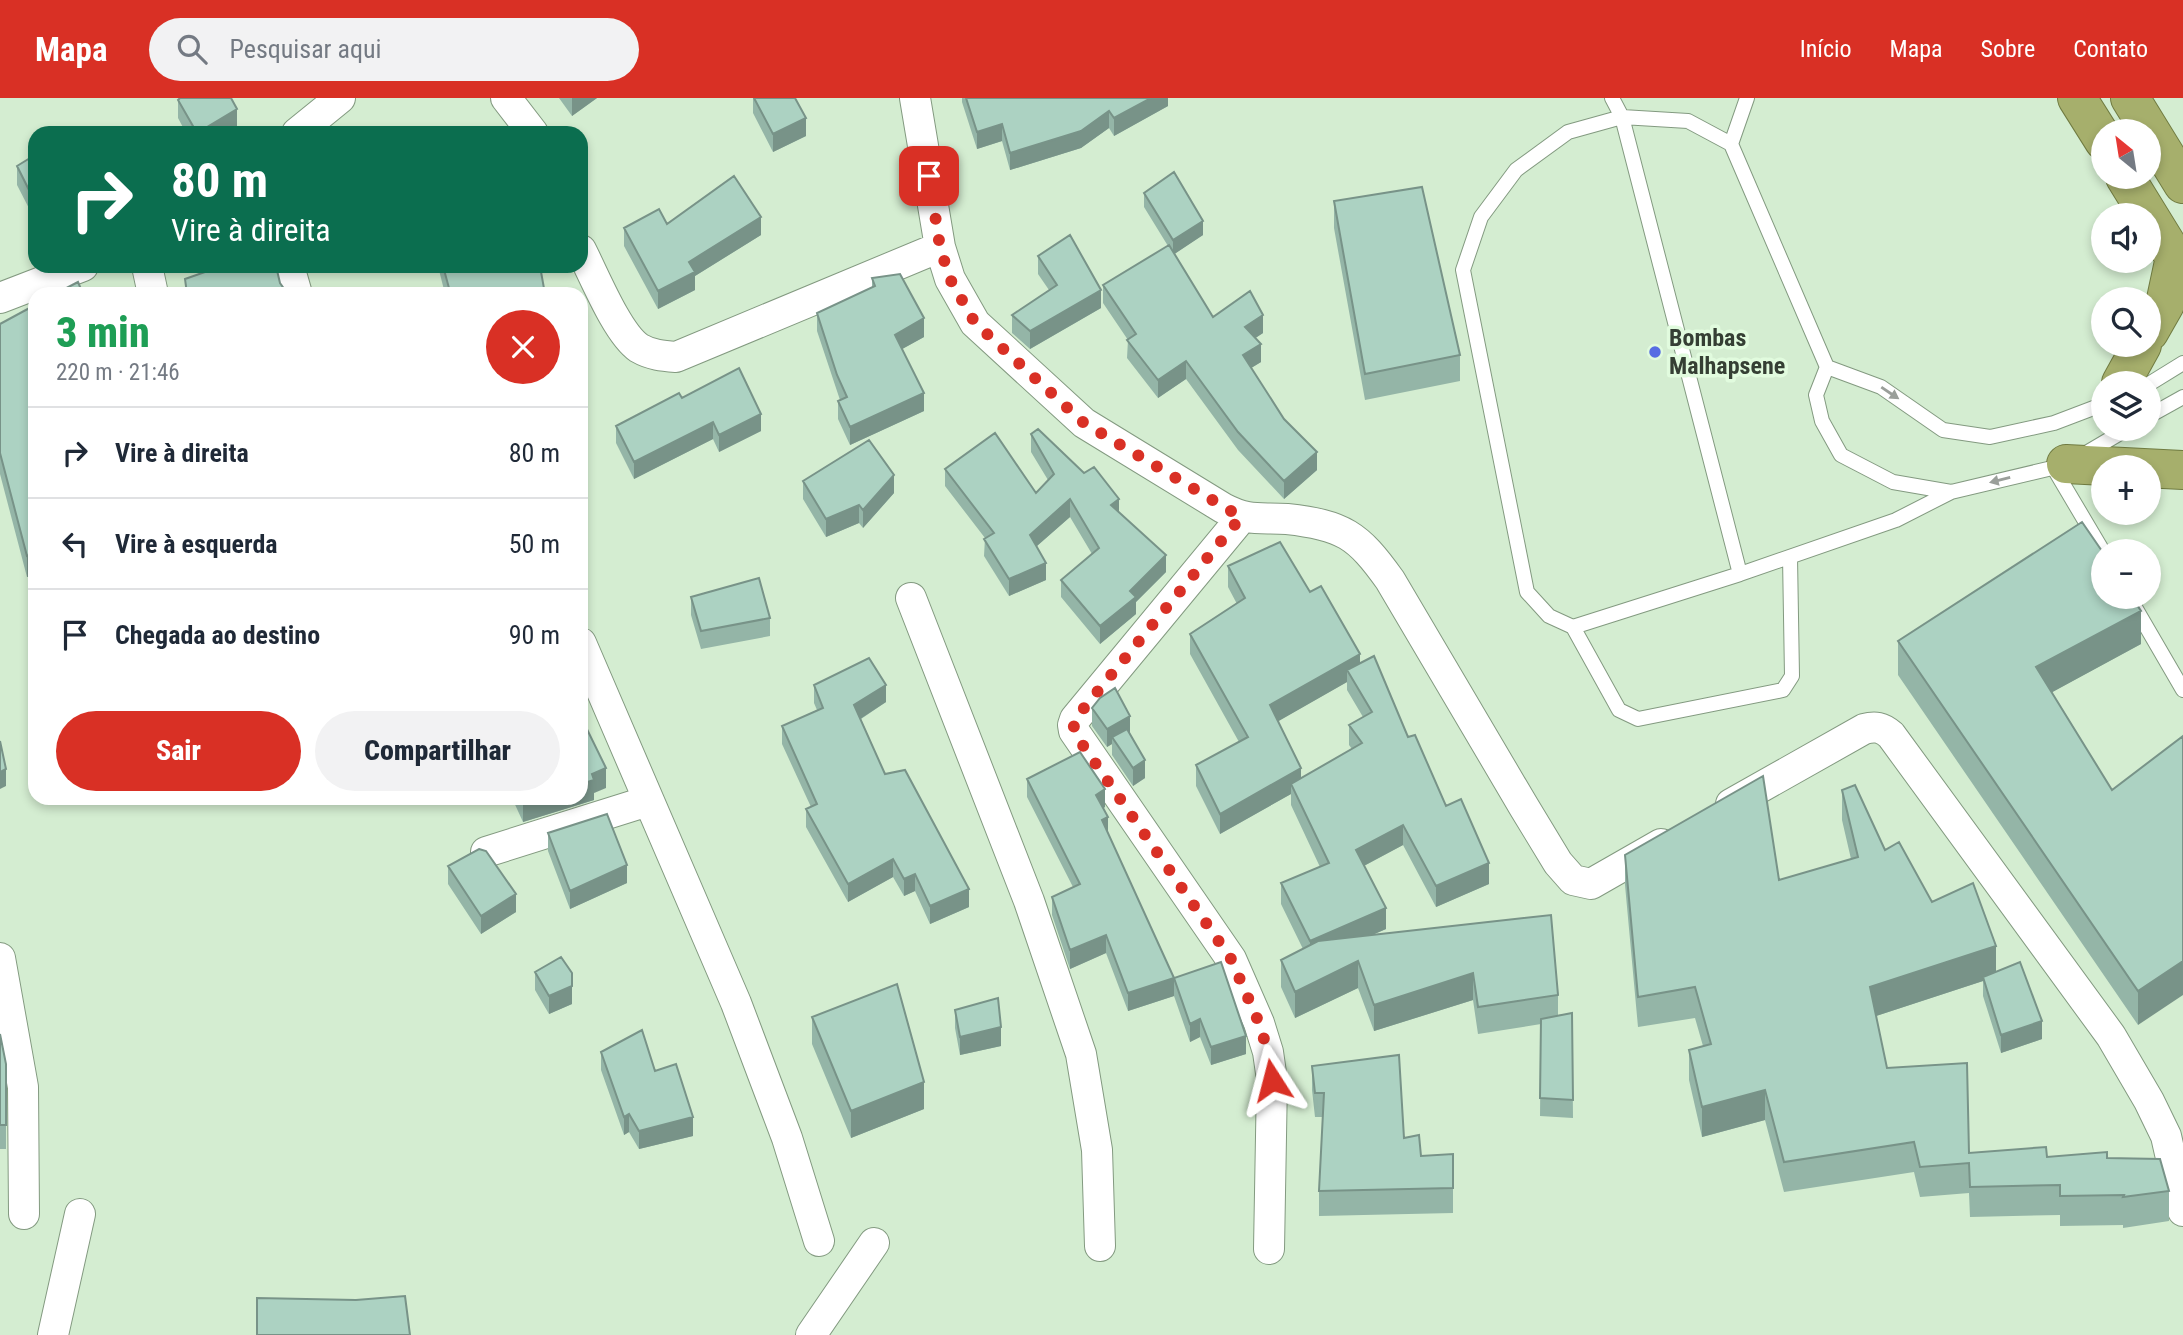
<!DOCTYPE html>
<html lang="pt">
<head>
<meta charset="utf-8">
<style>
  :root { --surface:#fff; --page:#f2f2f3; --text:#1f2937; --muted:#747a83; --line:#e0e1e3; --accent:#d93025 }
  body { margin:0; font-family:"Roboto Condensed",sans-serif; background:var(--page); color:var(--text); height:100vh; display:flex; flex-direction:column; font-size:26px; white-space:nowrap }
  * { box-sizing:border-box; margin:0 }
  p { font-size:23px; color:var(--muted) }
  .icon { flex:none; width:38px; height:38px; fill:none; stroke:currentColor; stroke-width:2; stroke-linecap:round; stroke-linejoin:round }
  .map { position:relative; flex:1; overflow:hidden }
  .sheet { position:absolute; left:28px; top:189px; width:560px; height:518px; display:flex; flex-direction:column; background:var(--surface); border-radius:21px; box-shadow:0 4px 10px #0003 }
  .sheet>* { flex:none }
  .top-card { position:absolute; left:28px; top:28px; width:560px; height:147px; border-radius:21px; box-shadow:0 4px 10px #0003; background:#0b6e4f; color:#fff; overflow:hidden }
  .needle { width:46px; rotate:330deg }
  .tools { position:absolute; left:2091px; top:21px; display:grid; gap:14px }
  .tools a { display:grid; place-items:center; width:70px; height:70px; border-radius:50%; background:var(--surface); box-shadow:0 4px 10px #0003; font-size:35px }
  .pin { position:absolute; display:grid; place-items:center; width:60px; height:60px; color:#fff; margin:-30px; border-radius:14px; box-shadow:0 4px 10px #0006 }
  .me { position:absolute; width:77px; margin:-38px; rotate:351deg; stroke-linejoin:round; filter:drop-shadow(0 0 5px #0008) }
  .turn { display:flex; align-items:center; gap:24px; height:147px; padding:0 28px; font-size:32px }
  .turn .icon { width:91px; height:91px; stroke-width:2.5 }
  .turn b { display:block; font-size:49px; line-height:60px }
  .round { display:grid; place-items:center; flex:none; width:74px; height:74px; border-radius:37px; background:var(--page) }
  .head { display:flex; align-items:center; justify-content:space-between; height:119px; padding:0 28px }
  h1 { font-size:42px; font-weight:800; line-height:52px; color:#1e9e55 }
  .button { display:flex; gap:14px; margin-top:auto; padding:14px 28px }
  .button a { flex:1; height:80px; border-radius:42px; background:var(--accent); color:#fff; font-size:28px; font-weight:800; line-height:80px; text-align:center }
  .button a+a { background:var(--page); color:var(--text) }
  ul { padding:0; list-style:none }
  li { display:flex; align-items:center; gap:21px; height:91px; padding:0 28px; border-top:2px solid var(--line) }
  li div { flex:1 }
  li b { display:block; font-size:26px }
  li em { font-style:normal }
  header { display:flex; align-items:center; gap:42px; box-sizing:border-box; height:98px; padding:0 35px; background:var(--accent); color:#fff }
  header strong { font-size:33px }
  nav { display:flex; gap:38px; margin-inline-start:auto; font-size:24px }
  .search { width:490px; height:63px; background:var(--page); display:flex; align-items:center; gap:18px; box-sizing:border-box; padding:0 24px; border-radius:38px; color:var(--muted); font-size:26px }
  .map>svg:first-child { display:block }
</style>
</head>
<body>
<header>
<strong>Mapa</strong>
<div class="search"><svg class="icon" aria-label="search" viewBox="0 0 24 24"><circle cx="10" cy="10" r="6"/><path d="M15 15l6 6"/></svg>Pesquisar aqui</div>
<nav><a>Início</a><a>Mapa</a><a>Sobre</a><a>Contato</a></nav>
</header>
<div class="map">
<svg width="2183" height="1237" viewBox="0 0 2183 1237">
  <rect width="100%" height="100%" fill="#d4edd1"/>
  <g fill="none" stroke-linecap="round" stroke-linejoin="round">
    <defs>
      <path id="service" d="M1612,0l10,19 118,457
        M1731,46l16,-46
        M1827,269l54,20 62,43 47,7 64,-14 50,-19
        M2149,286l34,-21
        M2149,318l34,-19
        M2083,357l44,-26
        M2053,369l51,86
        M1951,394l-55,28 -156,54 -167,53 -24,-11 -22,-24 -64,-322 18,-53 35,-47 52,-38 54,-15 66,4 43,23 96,223 -11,28 6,26 19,34 52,27 58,10 114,-27
        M2129,499l54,93
        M1573,529l46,83 19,9 145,-29 9,-14 -2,-119"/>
      <path id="minor" d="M506,0l27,35
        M915,0l25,149 10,32 25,44 109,100 139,85c27,14 36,9 64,11 56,6 71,16 103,61l134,227 34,56 15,17 18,4 70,-40
        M297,35l43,-35
        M581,152c13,25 36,83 58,98 12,7 24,8 37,9l264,-110
        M147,168l6,28
        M289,168l8,28
        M0,200l83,-32
        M1242,419l-167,202 -2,6 1,6 157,228 28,64 9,29 4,28 -3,169
        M911,500l118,303 52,153 16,96 3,96
        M581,545l155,360 51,135 32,103
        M1731,706l133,-75c11,-3 18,-2 27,6l220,301 38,65 17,35 17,75
        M486,754l162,-51
        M0,860l23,129 1,127
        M53,1237l27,-121
        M811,1237l63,-92"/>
      <path id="trunk" d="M2077,0l27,43
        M2130,0l53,86
        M2125,79l58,94
        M2149,234l16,-28 10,-47
        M2121,285l21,-38
        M2066,366l117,6"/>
    </defs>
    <use href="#service" stroke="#839a80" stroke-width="16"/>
    <use href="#minor" stroke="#839a80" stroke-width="32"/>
    <use href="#trunk" stroke="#707b41" stroke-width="40"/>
    <use href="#service" stroke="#fff" stroke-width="14"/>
    <use href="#minor" stroke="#fff" stroke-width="30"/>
    <use href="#trunk" stroke="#a6af6c" stroke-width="38"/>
  </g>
  <path fill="#94b5a7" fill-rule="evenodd" d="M559,0h38l-25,18z
    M753,0h42l11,38 -33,16 -20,-39z
    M962,0h206v8l-54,30 -5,-8 -28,20 -71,22 -8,-29 -25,8 -15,-47z
    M178,2l59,27 -9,6h-42l-8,-15z
    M35,57v65l-18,-35v-19z
    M1144,95l59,42 -29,19 39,63 50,16 -8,5 6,24 -10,6 66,102 -33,29 -46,-49 -52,-71 -28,19 -31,-40 1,-18 -25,-37v-18l65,-39 -24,-39z
    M1334,103l126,154v26l-95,19 -31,-172z
    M667,126l94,11 -66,41v14l-37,19 -34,-63v-18z
    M1038,158l63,52 -71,41 -18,-16v-18l37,-25 -11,-16z
    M438,168h102l-96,24z
    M872,180l52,59 -22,12 22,62 -74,34 -12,-26v-18l2,-1 -23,-69v-18l55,-25z
    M35,207v270l-8,2 -27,-103v-150z
    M682,300l79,33 -42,21 -6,-13 -79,40 -18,-36v-17z
    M1031,336l88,78 47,60 -30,30v12l-36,30 -39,-47v-17l31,-26 -22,-37 -33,29 9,34 -37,16 -25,-40 1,-18 -40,-52v-17l91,24 12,-13 -17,-28z
    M803,383l91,12 -31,35 -4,-5 -33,14 -23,-38z
    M1228,468l132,97 48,74 81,147 -53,23 -33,-62 -39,21 22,63 -14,6 186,60v20l14,-2 1,105 -33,-2 1,-92 -63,10 -5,-34 -99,31 -16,-43 -63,30 -14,-31v-27l22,-11 -22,-45v-21l39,-16 -29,-62v-11l-71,40 -24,-48v-21l43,-23 -49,-88v-20l47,-30 -9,-17zM1347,584v8l16,27 -14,8v20l3,4 -51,29 -23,-57z
    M691,499l79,21v18l-69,13 -10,-34z
    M1898,543l243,3 -89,48 60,98 71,-54 -45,289 -240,-350z
    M814,587l72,17 -25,17 24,55 84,133 -39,17 -15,-33 -11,5 -11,-19 -45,25 -42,-75v-18l5,-2 -29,-63v-18l35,-16 -3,-7z
    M1092,610l38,26 15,44 -12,8 -21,-31v-11l-5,3 -15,-21z
    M1027,681l78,28 -2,1 5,25 66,145 72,76 -35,11 -11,-28 -10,5 -16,-46 -46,15 -22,-58 -36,16 -18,-54v-18l21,-10 -46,-90z
    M606,690l-12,5v7l-71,22 -11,-24h69z
    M1842,692l43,60 111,122 46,67 -41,14 -18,-57v-15l-107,35 11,52 82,85 78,4 60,1 62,33v30l-46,7v-3l-63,1v-11l-90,2 -1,-24 -49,4 -6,-25 -130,20 -19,-72 -63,17 -13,-57v-30l14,-4 -8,-28 -57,9 -13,-142v-30l154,25 72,-21 -9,-39z
    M548,735l79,50 -57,26 -22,-58z
    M448,768l68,46 -35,22 -33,-50z
    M535,874l37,32 -23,10 -14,-24z
    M955,912l46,36 -41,9 -5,-27z
    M812,919l112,92 -73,29 -39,-94z
    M0,936l6,30v85h-6z
    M601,954l54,19 38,65 -54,13 -10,-17 -5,3 -23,-65z
    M1312,968l92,72 17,18 32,-2v59l-134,3v-25l4,-74h-8l-3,-27z"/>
  <path fill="#789388" d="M572,0h25l-25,18z
    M1151,0h17v8l-54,30v-18z
    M237,11v18l-9,6h-30z
    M1109,13v17l-28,20 -71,22v-17z
    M806,20v18l-33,16v-18z
    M1002,26v17l-25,8v-17z
    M761,119v18l-66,41v14l-37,19v-18l31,-29z
    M1203,123v14l-30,20v-15z
    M1101,192v18l-71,41v-18z
    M1263,217v18l-18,12v-18z
    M924,220v19l-29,16v-18z
    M1261,246v18l-18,11v-18z
    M1186,263v18l-28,19v-18z
    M924,295v18l-74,34v-18z
    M761,316v17l-42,21v-17z
    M713,324v17l-79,40v-17z
    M1317,354v18l-33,29v-18z
    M894,377v18l-31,35v-18z
    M1070,401v18l-40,35v-17z
    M1119,401v17l-8,-11z
    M859,407v18l-33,14v-18z
    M35,456v21l-8,2v-21z
    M1166,457v17l-30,30v12l-36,30v-18l30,-35z
    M1046,465v17l-37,16v-17z
    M2141,513v33l-105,57v-34z
    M1360,556v20l-13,-4v12l-77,44v-21z
    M886,587v17l-32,21v-18z
    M1130,618v18l-14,8 -4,-5v7l-5,3v-18z
    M1145,662v18l-12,8v-18z
    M606,670v20l-12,5v7l-71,22v-20l12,-4h46v-14l11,-10z
    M1301,670v21l-10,-5v10l-71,40v-20z
    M6,671v17l-6,3v-17z
    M1105,691v18l-9,6v-18z
    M1108,719v18l-6,-15z
    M1403,727v20l-47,25v-20z
    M893,761v18l-45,25v-18z
    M1489,765v21l-53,23v-21z
    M627,767v18l-57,26v-18z
    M915,776v17l-11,5v-17z
    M969,791v18l-39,17v-18z
    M516,796v18l-35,22v-18z
    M1386,810v21l-76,33v-21z
    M1106,837v18l-36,16v-19z
    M1996,848v31h-13v4l-113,37v-31z
    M1358,863v27l-63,30v-26z
    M2183,863v34l-45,30v-34z
    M1473,875v27l-99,31v-26z
    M1174,880v18l-46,15v-18z
    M572,888v18l-23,10v-18z
    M1200,921v18l-10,5v-18z
    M2042,923v18l-41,14v-18z
    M1001,929v19l-41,9v-18z
    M1246,938v18l-35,11v-18z
    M924,984v27l-73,29v-27z
    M1765,992v30l-63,17v-30z
    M629,1016v18l-5,3v-18z
    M693,1019v19l-54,13v-18z"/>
  <path fill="#acd2c2" stroke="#789388" stroke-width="2" d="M180,0h51l6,11 -40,24 -19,-33z
    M754,0h41l11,20 -33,16z
    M966,0h185l-37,20 -5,-7 -28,20 -71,22 -8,-29 -25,8z
    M541,32l2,3h-13z
    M35,57v47l-18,-36z
    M1174,74l29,49 -30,19 -29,-47z
    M734,78l27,41 -72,45 6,10 -37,19 -34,-63 35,-19 8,15z
    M1422,89l38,168 -95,19 -31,-173z
    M1070,137l31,55 -71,41 -18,-16 45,-30 -19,-29z
    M1169,147l44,72 37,-26 13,24 -18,12 16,17 -18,11 41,64 33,33 -33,29 -46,-49 -52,-71 -28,19 -31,-40 9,-6 -33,-49z
    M222,168h54l4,17 5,7 11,4h-109l-2,-15z
    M443,168h97l5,28h-115l19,-6z
    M900,176l24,44 -29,17 29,58 -74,34 -12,-26 9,-4 -10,-22 -20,-62 58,-27 -3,-8z
    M78,184l5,12h-28z
    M35,207v249l-8,2 -27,-103v-129z
    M739,270l22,46 -42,21 -6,-13 -79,40 -18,-36 63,-33 3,5z
    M1038,331l46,44 10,-6 25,32 -8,6 55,50 -36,36 6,6 -36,29 -39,-46 38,-32 -29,-49 -40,36 16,28 -37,16 -25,-40 10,-6 -49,-64 50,-36 41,60 18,-19 -23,-40z
    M869,342l25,35 -31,35 -4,-5 -33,14 -23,-38z
    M2082,424l22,32v43h28l9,14 -105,56 76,123 71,-54v225l-45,30 -240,-350z
    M1280,444l30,50 11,-6 39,68 -90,51 31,63 -81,46 -24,-49 52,-28 -58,-103 55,-36 -17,-32z
    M759,480l11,40 -69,13 -10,-34z
    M1374,558l34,81 7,-2 31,71 15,-7 28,64 -53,23 -33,-61 -47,25 30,58 -76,33 -29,-58 48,-20 -38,-79 71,-41 -13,-18 23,-13 -25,-42z
    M869,560l17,27 -32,20 31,69 20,-4 64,119 -39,17 -15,-32 -11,5 -11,-20 -45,25 -42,-75 11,-5 -35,-78 41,-18 -9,-23z
    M1115,590l15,28 -23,13 -15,-21 8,-10z
    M581,619l25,51 -14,6 2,6 -13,4z
    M1127,631l18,31 -12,8 -21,-31z
    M0,643l6,28 -6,3z
    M1080,654l25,37 -9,6 12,22 -6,3 72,158 -46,15 -22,-58 -36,15 -18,-53 28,-13 -53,-105z
    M1763,678l16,104 79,-23 -16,-67 13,-5 30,65 14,-8 33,60 41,-19 23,63 -126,41 17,81 80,-5 2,90 77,-6 1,10 60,-5v6l53,1 9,32 -46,6 1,-2 -64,1v-11l-90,2 -1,-24 -49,4 -6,-25 -130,20 -19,-72 -63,17 -13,-57 22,-6 -16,-57 -57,10 -13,-142z
    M521,700h14l-12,4z
    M607,716l20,51 -57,26 -22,-58z
    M479,751l7,2 30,43 -35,22 -33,-50z
    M1551,817l7,80 -80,12 -5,-34 -99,32 -16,-44 -63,31 -14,-32 37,-19z
    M561,859l11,16v13l-23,10 -14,-24z
    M1221,864l25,74 -35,11 -11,-28 -10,5 -16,-46z
    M2020,864l22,59 -41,14 -18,-58z
    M897,886l27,98 -73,29 -39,-94z
    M998,900l3,29 -41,10 -5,-27z
    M1572,915l1,87 -33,-2 1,-79z
    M642,932l13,41 21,-7 17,53 -54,14 -10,-17 -5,3 -23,-65z
    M0,936l6,30v61h-6z
    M1399,957l5,83 15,-3 2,21 32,-2v34l-134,3 5,-98h-9l-3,-27z
    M405,1198l5,39h-153v-37l99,2z"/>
  <defs><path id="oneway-solid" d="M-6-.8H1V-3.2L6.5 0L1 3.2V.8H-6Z" transform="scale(1.75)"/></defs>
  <g fill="#9a9f9a">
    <use href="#oneway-solid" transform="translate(1890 295) rotate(34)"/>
    <use href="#oneway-solid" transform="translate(2000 382) rotate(166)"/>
  </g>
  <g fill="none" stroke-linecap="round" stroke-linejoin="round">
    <path stroke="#d93025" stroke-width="12" stroke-dasharray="0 21.6" d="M929,78l11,71 10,32 25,44 109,100 157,94 -166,202c-5,13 7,24 14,35l142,205 28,64 9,29 4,28"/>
  </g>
  <circle fill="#576de3" stroke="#e1fbde" stroke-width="2.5" cx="1655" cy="254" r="7"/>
  <g text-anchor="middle" stroke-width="7" stroke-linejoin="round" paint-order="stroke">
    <g font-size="24" font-weight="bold" fill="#353f34" stroke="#e1fbde" text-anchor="start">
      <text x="1669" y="248">Bombas<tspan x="1669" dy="28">Malhapsene</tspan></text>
    </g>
  </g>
</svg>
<div class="tools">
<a><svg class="needle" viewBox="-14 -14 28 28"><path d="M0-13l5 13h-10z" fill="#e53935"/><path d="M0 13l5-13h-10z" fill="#747a83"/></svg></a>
<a><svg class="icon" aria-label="sound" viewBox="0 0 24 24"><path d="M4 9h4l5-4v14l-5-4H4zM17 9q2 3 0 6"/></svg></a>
<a><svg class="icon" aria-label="search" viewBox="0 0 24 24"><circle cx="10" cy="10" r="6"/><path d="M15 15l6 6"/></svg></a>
<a><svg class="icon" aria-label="layers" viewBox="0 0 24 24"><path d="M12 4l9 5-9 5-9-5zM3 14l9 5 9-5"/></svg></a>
<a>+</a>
<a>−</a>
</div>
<div class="pin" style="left:929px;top:78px;background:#d93025"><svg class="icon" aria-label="arrive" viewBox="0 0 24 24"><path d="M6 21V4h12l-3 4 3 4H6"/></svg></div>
<svg class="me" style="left:1272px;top:982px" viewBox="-20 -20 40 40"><path d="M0-17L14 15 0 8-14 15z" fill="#d93025" stroke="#fff" stroke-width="4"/></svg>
<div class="top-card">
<div class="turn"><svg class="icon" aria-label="right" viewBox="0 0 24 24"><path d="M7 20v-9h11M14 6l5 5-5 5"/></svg><div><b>80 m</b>Vire à direita</div></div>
</div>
<section class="sheet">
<div class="head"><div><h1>3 min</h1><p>220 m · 21:46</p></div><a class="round" style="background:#d93025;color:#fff"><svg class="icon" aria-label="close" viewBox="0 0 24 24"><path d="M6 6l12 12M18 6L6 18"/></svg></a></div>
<ul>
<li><svg class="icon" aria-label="right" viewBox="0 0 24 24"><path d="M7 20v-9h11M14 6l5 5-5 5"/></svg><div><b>Vire à direita</b></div><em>80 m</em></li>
<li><svg class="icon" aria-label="left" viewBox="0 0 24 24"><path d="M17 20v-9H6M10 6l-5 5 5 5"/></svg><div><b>Vire à esquerda</b></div><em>50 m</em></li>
<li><svg class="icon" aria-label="arrive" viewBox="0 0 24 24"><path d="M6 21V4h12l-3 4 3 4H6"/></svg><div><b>Chegada ao destino</b></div><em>90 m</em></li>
</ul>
<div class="button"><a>Sair</a><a>Compartilhar</a></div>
</section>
</div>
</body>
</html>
